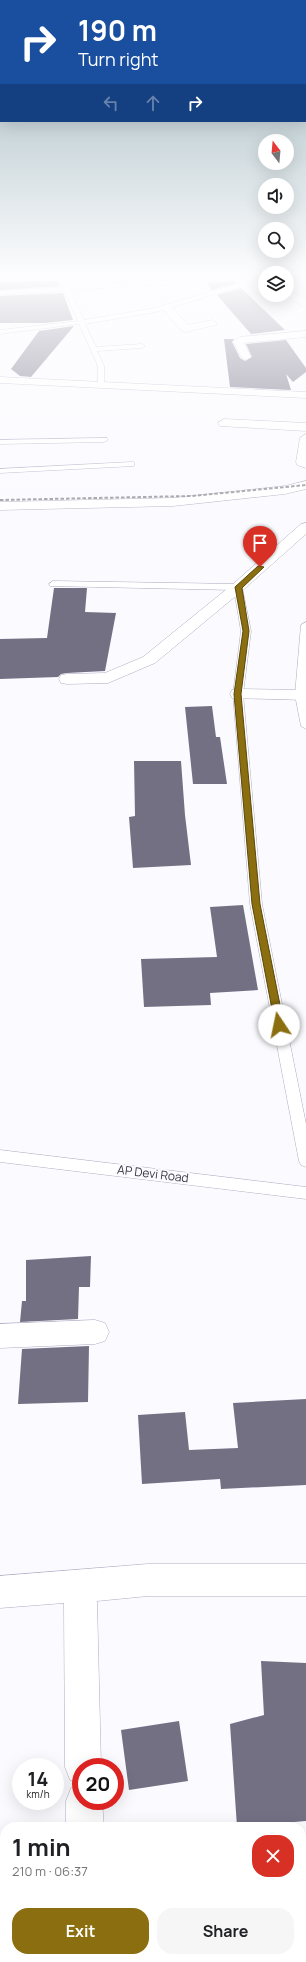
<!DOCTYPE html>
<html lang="en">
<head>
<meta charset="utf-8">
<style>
  :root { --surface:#fff; --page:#f6f6f6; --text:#202124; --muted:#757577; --accent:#8b6e10 }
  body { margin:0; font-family:Manrope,sans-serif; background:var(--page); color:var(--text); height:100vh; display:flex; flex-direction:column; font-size:15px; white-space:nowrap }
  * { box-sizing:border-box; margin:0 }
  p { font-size:13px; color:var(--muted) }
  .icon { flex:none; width:22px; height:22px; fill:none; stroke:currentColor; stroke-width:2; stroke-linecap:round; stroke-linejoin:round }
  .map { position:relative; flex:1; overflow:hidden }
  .drawer { position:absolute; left:0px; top:1822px; width:306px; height:140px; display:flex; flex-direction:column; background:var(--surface); border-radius:16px 16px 0 0; box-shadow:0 4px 16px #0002 }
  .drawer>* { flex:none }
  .top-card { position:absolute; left:0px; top:0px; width:306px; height:122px; box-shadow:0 4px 16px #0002; background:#1a4fa0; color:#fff; overflow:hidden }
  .needle { width:26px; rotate:344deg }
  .controls { position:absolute; left:258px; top:134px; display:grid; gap:8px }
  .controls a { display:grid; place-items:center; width:36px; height:36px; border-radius:50%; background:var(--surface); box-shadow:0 4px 16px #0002; font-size:20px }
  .speed { position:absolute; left:12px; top:1758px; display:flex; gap:8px; font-size:20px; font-weight:700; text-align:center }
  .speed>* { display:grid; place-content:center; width:52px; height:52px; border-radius:50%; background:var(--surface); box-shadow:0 4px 16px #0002; line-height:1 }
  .speed small { font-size:10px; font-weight:400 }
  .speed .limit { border:6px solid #d22; background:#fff; color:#111 }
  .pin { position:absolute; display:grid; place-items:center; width:34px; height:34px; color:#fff; margin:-41px -17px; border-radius:50% 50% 50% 0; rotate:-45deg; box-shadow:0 0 4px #0007 }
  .pin .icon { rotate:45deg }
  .me { position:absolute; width:44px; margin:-22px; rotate:349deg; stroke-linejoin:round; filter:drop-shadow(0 0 3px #0008) }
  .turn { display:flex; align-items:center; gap:14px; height:84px; padding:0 12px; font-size:18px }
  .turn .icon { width:52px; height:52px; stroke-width:2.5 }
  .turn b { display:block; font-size:28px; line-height:34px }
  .lanes { display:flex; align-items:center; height:38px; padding:0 12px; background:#0003; justify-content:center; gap:20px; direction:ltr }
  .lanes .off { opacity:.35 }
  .round { display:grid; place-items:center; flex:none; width:42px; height:42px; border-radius:16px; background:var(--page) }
  .head { display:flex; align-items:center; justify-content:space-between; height:68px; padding:0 12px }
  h1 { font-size:24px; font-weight:700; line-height:30px }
  .cta { display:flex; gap:8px; margin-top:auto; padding:8px 12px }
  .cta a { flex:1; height:46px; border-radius:16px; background:var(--accent); color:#fff; font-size:16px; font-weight:700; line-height:46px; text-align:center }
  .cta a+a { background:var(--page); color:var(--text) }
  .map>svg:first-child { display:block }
</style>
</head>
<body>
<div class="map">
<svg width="306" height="1962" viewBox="0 0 306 1962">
  <rect width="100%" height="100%" fill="#fbfaff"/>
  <path fill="#737084" d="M58,281l2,5 -60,4v-8z
    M234,281l2,2 -24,7 -6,-7z
    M241,288l44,42 -34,4 -34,-39z
    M63,293l10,27 -28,3h-45v-27z
    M74,326l-43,51 -11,-1 -9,-7 28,-38z
    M224,339h10l-2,3 8,16 5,3 7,-4 -6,-13 40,-4 20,28v4l-13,10 -7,-8 5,16 -61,-3z
    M54,588h33l-2,24 31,1 -11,58 -38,2 -6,1 -3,3 -58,2v-40l47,-1z
    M212,706l4,31h4l7,47h-34l-8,-77z
    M134,761h47l4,54 6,50 -58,3 -4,-51 6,-1z
    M243,905l15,85 -48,3 1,12 -67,2 -3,-48 76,-2 -7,-50z
    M91,1256l-1,31h-11l-1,32 -58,3 2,-21h4v-41z
    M89,1346l-1,56 -70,2 4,-55z
    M306,1399v86l-85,4 -1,-10 -78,5 -4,-69 47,-3 4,38 49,-2 -5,-45z
    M261,1661l45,2v158l-69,6 -7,-103 34,-9z
    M179,1721l9,60 -59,9 -8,-60z"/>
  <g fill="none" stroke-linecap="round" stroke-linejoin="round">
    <defs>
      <path id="service" d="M0,277h70v10l156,-10h23l-3,2 -176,11 14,30 71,-12 86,-25 10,-6h6l-12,8 -89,27 -71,12 11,23 46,-3 3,2 -3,2 -45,3 7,15v19l-3,2 -3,-2v-19l-19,-42 -79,10v-4l78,-9 -14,-30 -64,4v-4l64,-4v-8l-64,2z
        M107,438l1,2 -4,2 -104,2v-4z
        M131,462h3v4l-134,7v-4z
        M53,581l185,3 4,3 9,44 -8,63 19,210 44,220v43l-5,-2 -2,-4 -49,-257 -17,-210 8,-63 -7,-41 -184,-4 -1,-2z
        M306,622v107l-5,-3 -6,-31 6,-70z
        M0,1150l306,37v12l-306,-37z"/>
      <path id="minor" d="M166,304l4,1 18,20 24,-5 5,3 -1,2 -30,7 -4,-1 -21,-24z
        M306,331v6l-62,6 7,14 -5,3 -5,-3 -8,-16 7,-4z
        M0,377l306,15v6l-306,-15z
        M224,419l82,4v8l-86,-5 -2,-3z
        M306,434v34l-9,-3 -1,-3 4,-24z
        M306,481v8l-21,5 -112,12 -173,4v-8l173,-4 112,-12z
        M306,523v11l-63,56 -88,73 -47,20 -41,1 -6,-1 -2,-4 2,-4 6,-1 38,-1 38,-16 90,-73 68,-60z
        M238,689l68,1v10l-74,-2 -2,-4 2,-4z
        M95,1320l10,3 4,9 -4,9 -10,3 -95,4v-24z
        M148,1564h158v32h-158l-51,5 4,166h-20v34h21l2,26h-38v-26l5,-13 10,-4 -11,-4 -5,-13 -1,-164 -64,5v-32z
        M62,1957h40v5h-40z"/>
      <path id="primary" d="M287,288l19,12v8l-20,-13z"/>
    </defs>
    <use href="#service" stroke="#b0acc2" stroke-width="1"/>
    <use href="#minor" stroke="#b0acc2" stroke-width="1"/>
    <use href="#primary" stroke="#b0acc2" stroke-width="1"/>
    <use href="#service" fill="#fff" fill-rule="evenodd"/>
    <use href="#minor" fill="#fff" fill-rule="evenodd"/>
    <use href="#primary" fill="#fff" fill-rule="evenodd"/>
    <path stroke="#97969d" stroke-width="2" stroke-dasharray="3.5 2" stroke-linecap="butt" d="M0,500l192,-4 114,-11"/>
  </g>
  <linearGradient id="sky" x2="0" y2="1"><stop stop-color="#9cb3b9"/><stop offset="0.5" stop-color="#fdfdff"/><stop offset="1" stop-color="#fdfdff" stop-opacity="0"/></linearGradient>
  <rect width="306" height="551" fill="url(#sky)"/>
  <path fill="#8b6e10" stroke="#5a480a" d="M258,566l6,1 -22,21 7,43 -8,63 19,210 24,121 -5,3 -4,-3 -23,-121 -18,-210 9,-63 -8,-44z"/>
  <g text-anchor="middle" stroke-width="4" stroke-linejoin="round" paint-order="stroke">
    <g font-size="12" fill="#393841" stroke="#fbfaff">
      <text transform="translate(153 1174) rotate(7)" y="4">AP Devi Road</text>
    </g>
  </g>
</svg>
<div class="controls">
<a><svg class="needle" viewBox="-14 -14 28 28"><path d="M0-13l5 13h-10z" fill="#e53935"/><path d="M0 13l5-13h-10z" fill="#757577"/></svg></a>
<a><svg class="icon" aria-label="sound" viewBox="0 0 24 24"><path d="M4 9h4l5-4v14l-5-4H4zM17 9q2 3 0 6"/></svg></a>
<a><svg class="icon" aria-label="search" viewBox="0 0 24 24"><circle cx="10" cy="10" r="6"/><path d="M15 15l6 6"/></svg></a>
<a><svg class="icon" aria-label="layers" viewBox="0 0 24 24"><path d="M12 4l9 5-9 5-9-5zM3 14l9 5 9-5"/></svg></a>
</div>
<div class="speed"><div>14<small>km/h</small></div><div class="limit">20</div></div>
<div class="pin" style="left:260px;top:567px;background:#d93025"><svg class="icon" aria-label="arrive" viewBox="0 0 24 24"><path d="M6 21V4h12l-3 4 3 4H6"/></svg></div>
<svg class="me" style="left:279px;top:1025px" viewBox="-20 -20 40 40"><circle r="19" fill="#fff"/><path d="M0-13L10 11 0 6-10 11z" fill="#8b6e10"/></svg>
<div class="top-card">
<div class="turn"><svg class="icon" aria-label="right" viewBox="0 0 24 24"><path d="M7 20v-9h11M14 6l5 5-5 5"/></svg><div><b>190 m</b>Turn right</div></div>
<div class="lanes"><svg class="icon off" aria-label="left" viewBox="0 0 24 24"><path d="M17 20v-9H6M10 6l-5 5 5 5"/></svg><svg class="icon off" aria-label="ahead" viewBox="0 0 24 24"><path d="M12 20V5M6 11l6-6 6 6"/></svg><svg class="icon" aria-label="right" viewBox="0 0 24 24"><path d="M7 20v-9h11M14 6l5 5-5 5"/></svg></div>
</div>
<section class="drawer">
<div class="head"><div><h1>1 min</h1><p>210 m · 06:37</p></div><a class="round" style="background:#d93025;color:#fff"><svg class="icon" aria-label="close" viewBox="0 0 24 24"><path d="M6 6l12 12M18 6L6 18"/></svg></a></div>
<div class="cta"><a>Exit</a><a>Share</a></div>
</section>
</div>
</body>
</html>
